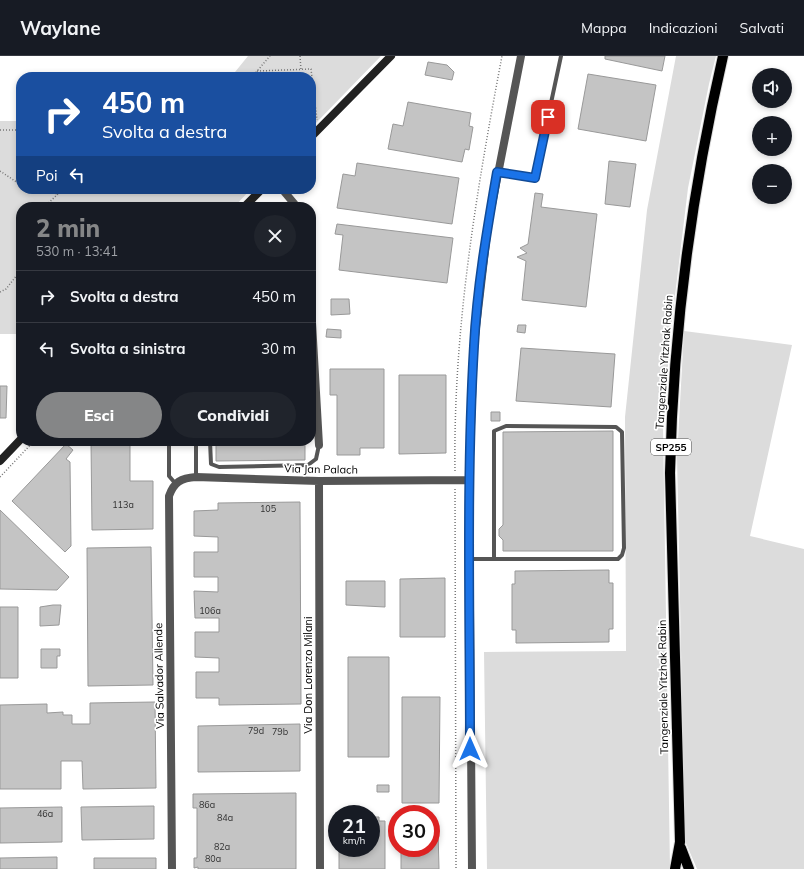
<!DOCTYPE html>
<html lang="it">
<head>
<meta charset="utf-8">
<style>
  :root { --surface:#171b24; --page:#20242c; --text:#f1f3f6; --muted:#9ea1a6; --line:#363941; --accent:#858687 }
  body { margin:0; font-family:Mulish,sans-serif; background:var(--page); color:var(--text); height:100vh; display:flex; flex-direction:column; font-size:15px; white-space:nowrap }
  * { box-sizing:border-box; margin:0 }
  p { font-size:13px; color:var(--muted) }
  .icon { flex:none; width:22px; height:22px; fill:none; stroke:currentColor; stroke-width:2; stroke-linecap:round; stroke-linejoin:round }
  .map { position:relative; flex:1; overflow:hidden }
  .panel { position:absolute; left:16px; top:146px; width:300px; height:244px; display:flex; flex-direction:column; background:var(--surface); border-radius:16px; box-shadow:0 2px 6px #0003 }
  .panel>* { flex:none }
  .guide { position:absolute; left:16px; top:16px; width:300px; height:122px; border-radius:16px; box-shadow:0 2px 6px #0003; background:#1a4fa0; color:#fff; overflow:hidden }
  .controls { position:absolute; left:752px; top:12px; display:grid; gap:8px }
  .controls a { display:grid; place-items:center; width:40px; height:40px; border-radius:50%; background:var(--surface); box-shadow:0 2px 6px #0003; font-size:20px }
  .speed { position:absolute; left:328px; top:749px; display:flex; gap:8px; font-size:20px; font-weight:700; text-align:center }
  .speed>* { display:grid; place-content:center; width:52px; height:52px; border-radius:50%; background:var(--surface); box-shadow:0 2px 6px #0003; line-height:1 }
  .speed small { font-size:10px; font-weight:400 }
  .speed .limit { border:6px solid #d22; background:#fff; color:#111 }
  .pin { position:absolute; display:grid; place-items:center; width:34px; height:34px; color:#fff; margin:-17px; border-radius:8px; box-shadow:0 2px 6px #0006 }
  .me { position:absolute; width:44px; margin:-22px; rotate:0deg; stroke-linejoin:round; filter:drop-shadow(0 0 3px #0008) }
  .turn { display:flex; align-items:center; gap:14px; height:84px; padding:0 20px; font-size:18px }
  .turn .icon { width:52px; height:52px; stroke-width:2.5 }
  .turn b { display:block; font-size:28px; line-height:34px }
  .then { display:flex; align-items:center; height:38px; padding:0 20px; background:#0003; gap:8px; font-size:15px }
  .round { display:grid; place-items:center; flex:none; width:42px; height:42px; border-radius:21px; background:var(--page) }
  .summary { display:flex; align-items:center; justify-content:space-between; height:68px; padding:0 20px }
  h1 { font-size:24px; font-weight:800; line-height:30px; color:var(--accent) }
  .action { display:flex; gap:8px; margin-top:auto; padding:8px 20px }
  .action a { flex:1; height:46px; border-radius:24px; background:var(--accent); color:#fff; font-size:16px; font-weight:800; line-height:46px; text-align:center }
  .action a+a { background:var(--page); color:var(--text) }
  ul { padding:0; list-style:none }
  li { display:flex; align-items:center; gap:12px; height:52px; padding:0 20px; border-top:1px solid var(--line) }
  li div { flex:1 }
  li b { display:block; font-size:15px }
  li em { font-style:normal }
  header { display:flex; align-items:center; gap:24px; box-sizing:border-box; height:56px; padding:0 20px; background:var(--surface); border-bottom:1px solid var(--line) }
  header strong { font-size:19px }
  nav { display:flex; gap:22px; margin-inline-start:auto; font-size:14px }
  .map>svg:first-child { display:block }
</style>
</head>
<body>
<header>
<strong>Waylane</strong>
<nav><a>Mappa</a><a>Indicazioni</a><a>Salvati</a></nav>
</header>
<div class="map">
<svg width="804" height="813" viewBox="0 0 804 813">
  <rect width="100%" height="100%" fill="#fff"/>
  <path fill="#dcdcdc" d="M248,0h133l-66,68 -4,-47 -2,-2 -22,2h-56z
    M676,0h40l-7,28 -21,104 -17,141 -8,96 7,444h-183l-3,-217 142,-1 -1,-234 22,-207z
    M0,65h21v68h230l-17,18h-213v127h-21z
    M684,275l108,14 -42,191 54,13v320h-107l-12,-28 -8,-384z"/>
  <path fill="#c4c4c4" stroke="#999" d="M605,0h60l-3,15 -57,-12z
    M428,6l19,3 7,7 -2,8 -27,-5z
    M588,18l68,11 -10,56 -68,-12z
    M408,46l63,11 -2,13 4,1 -4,23 -4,-1 -3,13 -74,-13 5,-25 10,2z
    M609,105l27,3 -6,43 -25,-3z
    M357,107l102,15 -7,46 -115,-16 6,-34 12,2z
    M535,137l8,1 -2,13 56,7 -11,93 -64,-7 4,-39 -9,-4 10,-4 -7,-5 8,-4z
    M337,168l116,14 -6,45 -108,-13 4,-35 -8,-1z
    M331,243h18l1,15 -19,1z
    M518,269h8l-1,8 -8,-1z
    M327,273l14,1v8l-15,-1z
    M521,292l94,6 -4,53 -95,-6z
    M330,313h54v79h-24v7h-23v-60h-7z
    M399,319h47v78l-47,1z
    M0,330h7l-1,32h-6z
    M491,356h9v9h-9z
    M613,375v120h-110v-11l-4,-4v-7l4,-4v-93z
    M91,385h39v40h23v48l-61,1z
    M216,385h89v19l-89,1z
    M66,388l7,6 -7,9 4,3 1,84 -6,6 -53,-51z
    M300,446l1,202 -82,1v-7h-23v-26h23v-14l-24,-1v-25h24v-14h-24l-1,-27 24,1v-15h-24v-25h24v-15l-24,-1v-25l24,-1v-7z
    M0,454l69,67 -12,13 -57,-1z
    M151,491l2,138 -65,1 -1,-138z
    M609,514v13h4v46h-4v13l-93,1v-13h-4v-46h3v-13z
    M445,522v59h-45v-58z
    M346,525h39v26l-39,-2z
    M53,549h8l-2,20 -19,1v-19z
    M0,551h18v71h-18z
    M41,593h19v7h-3v12h-16z
    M348,601h41v100h-41z
    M402,641h38l-1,106h-37z
    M155,646l1,86 -73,1 -1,-28h-21v28h-61v-84l47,-1v9l16,-1v3h9v9h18v-21z
    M300,668v47l-102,1v-46z
    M377,729h12v7h-12z
    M296,737v76h-98v-2l-4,1v-10h3v-50h-4v-14z
    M154,750v33l-72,1 -1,-33z
    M62,751v35l-62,1v-35z
    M371,761h8v4h6v48h-46v-21h32z
    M431,775h7l1,38h-38v-21h30z
    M57,801v12h-57v-11z
    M94,802h62v11h-62z"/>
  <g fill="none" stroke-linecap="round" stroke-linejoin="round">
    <defs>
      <path id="primary" d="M681,792l8,21
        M675,813l5,-27 -10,-369c3,-142 21,-279 53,-417"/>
    </defs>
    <use href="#primary" stroke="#dbdbdb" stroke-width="12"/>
    <path stroke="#777" stroke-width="1.5" stroke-dasharray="1 2" stroke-linecap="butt" d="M300,0l1,14
      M257,15l54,-2 6,51
      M252,21l18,-21
      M0,74h21
      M0,115l21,14
      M29,133l29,5
      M44,151l14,-13 9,-5
      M0,236l6,-3 15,-19
      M455,415c-2,-140 21,-278 47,-415
      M0,421l34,-36
      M455,433l1,380"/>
    <path stroke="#555" stroke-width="4" d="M497,116l38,6 26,-122
      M169,385v35l6,7
      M196,385v36
      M210,385l1,23 8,3 89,-2 8,-6 3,-14
      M470,503h148l4,-4 2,-7 -2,-116 -6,-5 -110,-1 -12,5v128"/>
    <path stroke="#555" stroke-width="8" d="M282,133l15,18
      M311,249l8,140
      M319,425l1,388
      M172,813l-3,-373c5,-14 12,-18 27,-19l123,4 150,-1
      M472,813l-3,-389 5,-135 14,-120 33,-169"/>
    <path stroke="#222" stroke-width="8" d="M311,81l80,-81
      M244,151l18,-18
      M0,405l21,-22"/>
    <use href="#primary" stroke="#000" stroke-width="10"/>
  </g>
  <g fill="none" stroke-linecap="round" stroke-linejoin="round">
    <defs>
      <path id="route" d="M470,693c0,-134 -4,-268 4,-403 3,-58 13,-116 23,-174l38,6 13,-61"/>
    </defs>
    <use href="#route" stroke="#114b97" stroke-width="10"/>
    <use href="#route" stroke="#1a73e8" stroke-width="7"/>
  </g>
  <g text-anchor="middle" stroke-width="3.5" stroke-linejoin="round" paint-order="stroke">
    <g font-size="9" fill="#313131">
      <text x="123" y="452">113a</text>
      <text x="268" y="456">105</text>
      <text x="210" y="558">106a</text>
      <text x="256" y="678">79d</text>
      <text x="280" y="679">79b</text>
      <text x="207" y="752">86a</text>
      <text x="45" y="761">46a</text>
      <text x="225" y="765">84a</text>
      <text x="222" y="794">82a</text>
      <text x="213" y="806">80a</text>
    </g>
    <rect fill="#fff" stroke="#4c4c4c" stroke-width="1" x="651" y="383" width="40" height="16" rx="3"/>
    <g font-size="10" font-weight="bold" fill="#000">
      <text x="671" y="395">SP255</text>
    </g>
    <g font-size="11" fill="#000" stroke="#fff">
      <text transform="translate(664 306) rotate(-86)" y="4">Tangenziale Yitzhak Rabin</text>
      <text transform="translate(321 413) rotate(1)" y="4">Via Jan Palach</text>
      <text transform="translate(308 619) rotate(-90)" y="4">Via Don Lorenzo Milani</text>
      <text transform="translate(159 620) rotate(-91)" y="4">Via Salvador Allende</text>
      <text transform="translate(663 631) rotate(-91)" y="4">Tangenziale Yitzhak Rabin</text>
    </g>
  </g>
</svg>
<div class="controls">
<a><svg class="icon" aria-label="sound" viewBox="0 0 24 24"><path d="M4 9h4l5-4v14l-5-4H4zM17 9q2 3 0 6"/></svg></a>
<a>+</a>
<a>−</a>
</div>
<div class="speed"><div>21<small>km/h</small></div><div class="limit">30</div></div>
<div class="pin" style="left:548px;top:61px;background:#d93025"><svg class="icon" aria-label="arrive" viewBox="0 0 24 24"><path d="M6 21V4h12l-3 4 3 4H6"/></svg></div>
<svg class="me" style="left:470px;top:693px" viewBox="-20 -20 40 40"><path d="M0-17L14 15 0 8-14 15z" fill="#1a73e8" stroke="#fff" stroke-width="4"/></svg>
<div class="guide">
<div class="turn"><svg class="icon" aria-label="right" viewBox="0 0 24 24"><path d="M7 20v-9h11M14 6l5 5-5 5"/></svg><div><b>450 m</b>Svolta a destra</div></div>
<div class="then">Poi<svg class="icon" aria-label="left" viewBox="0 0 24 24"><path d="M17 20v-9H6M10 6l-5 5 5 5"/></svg></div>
</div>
<section class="panel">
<div class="summary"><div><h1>2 min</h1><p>530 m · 13:41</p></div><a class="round"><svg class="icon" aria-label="close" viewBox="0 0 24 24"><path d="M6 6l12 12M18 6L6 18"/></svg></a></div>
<ul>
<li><svg class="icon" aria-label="right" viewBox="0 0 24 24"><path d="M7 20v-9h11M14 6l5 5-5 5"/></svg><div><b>Svolta a destra</b></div><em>450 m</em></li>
<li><svg class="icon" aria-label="left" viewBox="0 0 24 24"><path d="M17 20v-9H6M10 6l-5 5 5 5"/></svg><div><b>Svolta a sinistra</b></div><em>30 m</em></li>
</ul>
<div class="action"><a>Esci</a><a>Condividi</a></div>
</section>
</div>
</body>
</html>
